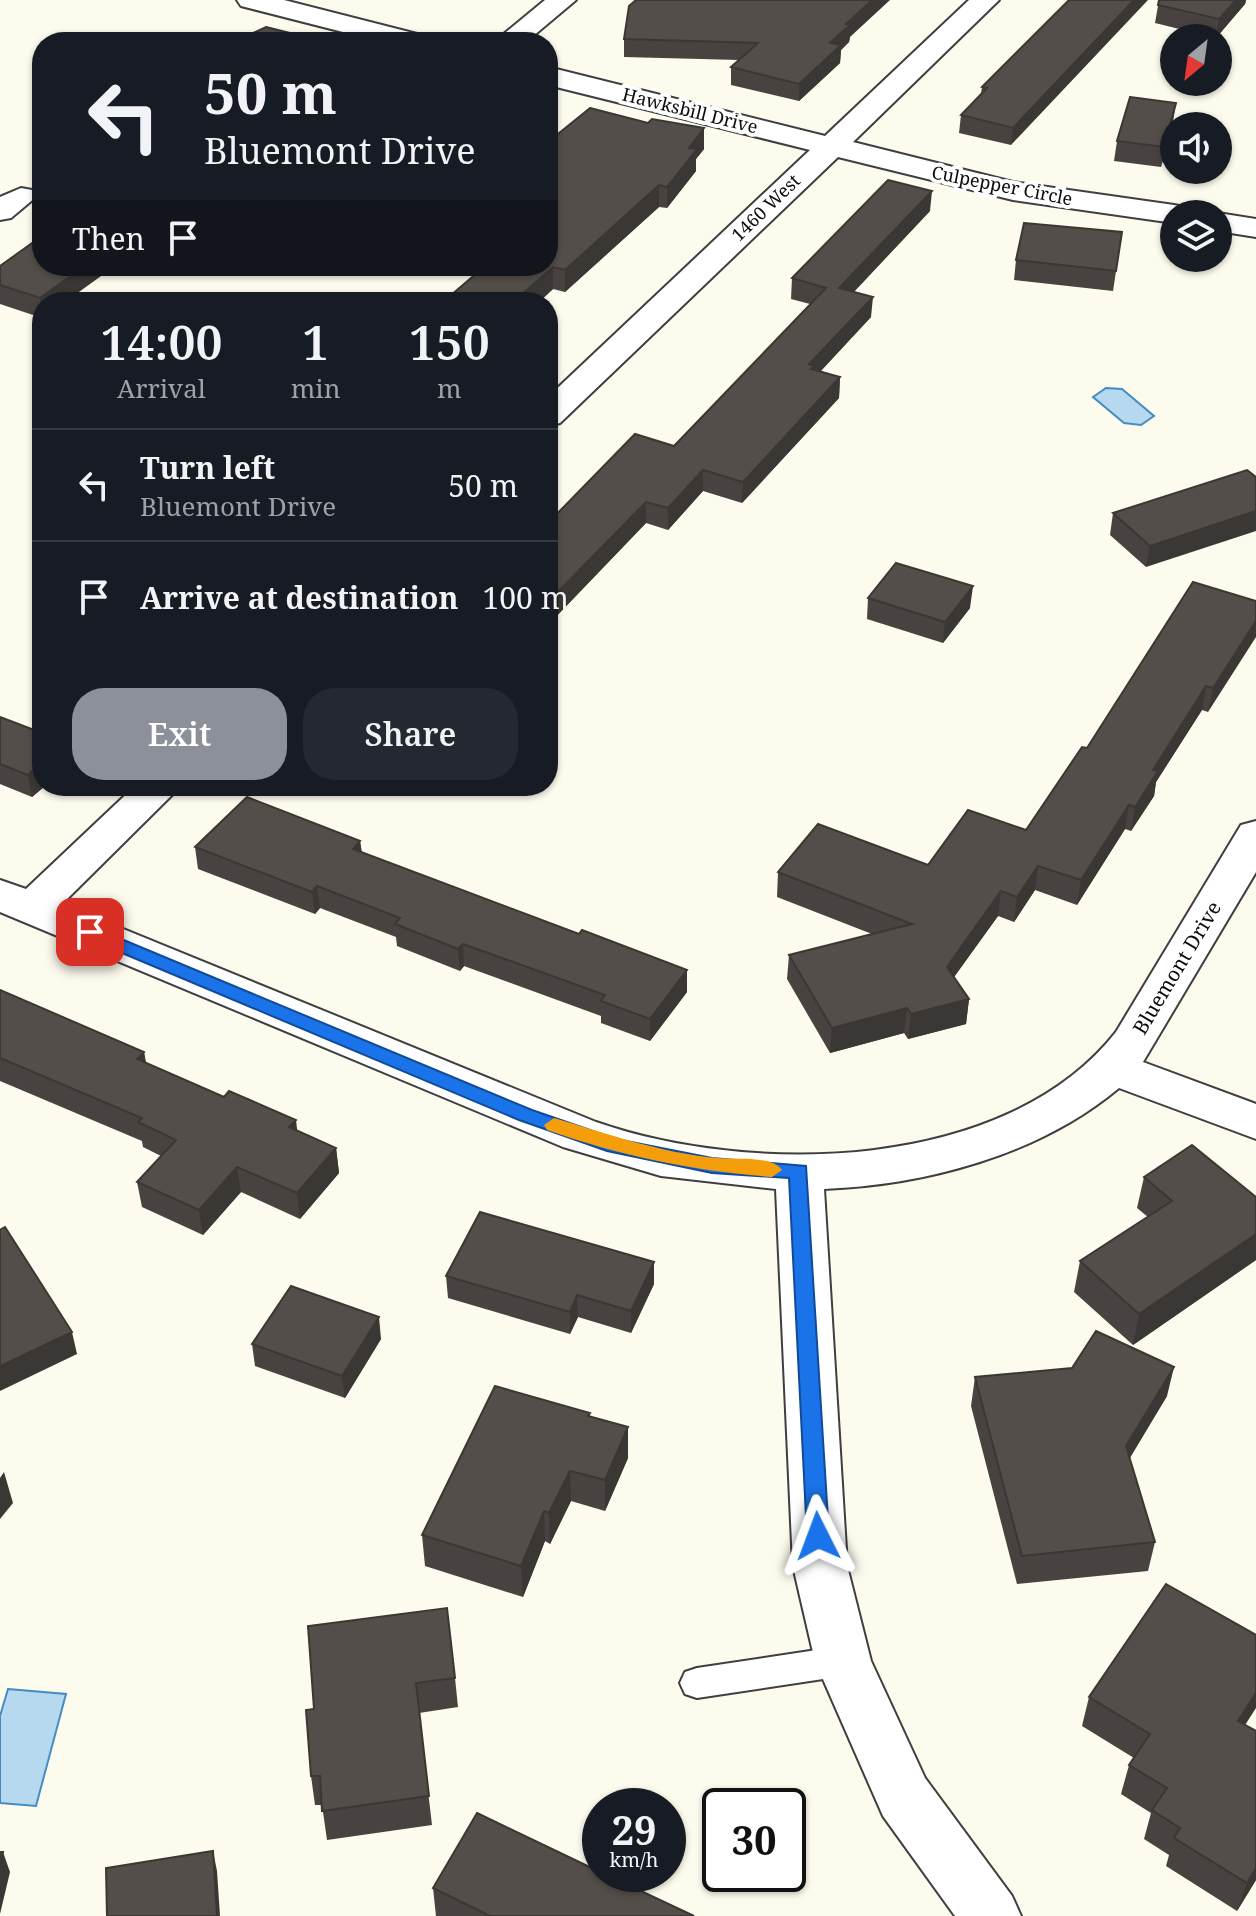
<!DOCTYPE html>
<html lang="en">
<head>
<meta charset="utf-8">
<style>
  :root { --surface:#171b24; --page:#242831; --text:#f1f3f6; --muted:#9ea1a6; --line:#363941; --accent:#8c9099 }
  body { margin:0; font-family:"Noto Serif",serif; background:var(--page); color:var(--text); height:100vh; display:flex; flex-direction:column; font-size:30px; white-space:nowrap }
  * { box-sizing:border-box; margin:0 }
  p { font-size:26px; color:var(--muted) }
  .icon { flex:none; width:44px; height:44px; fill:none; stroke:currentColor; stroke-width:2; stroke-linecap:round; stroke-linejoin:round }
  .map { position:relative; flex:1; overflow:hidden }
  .panel { position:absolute; left:32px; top:292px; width:526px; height:504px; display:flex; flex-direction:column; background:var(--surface); border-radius:32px; box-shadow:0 2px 6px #0004 }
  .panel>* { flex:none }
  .banner { position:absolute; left:32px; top:32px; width:526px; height:244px; border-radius:32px; box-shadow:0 2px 6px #0004; background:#171b24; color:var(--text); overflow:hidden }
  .needle { width:52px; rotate:209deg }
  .buttons { position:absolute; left:1160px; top:24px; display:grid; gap:16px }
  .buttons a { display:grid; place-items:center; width:72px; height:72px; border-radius:50%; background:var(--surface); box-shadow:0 2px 6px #0004; font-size:40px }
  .speed { position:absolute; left:582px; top:1788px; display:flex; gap:16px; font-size:40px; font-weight:700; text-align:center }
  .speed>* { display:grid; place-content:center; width:104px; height:104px; border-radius:50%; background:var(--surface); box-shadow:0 2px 6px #0004; line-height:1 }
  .speed small { font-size:20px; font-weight:400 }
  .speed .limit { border:4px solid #111; border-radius:12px; background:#fff; color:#111 }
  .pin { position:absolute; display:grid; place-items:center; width:68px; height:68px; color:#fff; margin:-34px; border-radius:16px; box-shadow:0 4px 12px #0006 }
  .me { position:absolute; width:88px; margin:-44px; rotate:357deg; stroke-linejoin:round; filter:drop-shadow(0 0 6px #0008) }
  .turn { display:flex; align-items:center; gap:28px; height:168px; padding:0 40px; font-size:36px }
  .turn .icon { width:104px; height:104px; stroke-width:2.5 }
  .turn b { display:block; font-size:56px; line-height:68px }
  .then { display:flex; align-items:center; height:76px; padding:0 40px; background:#0003; gap:16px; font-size:30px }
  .eta { display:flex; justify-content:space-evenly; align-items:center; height:136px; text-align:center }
  .eta b { font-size:48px; font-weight:600; line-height:56px }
  .action { display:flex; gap:16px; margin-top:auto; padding:16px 40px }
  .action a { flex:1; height:92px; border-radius:32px; background:var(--accent); color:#fff; font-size:32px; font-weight:600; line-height:92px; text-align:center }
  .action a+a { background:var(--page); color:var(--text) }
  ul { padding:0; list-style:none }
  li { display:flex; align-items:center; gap:24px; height:112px; padding:0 40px; border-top:2px solid var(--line) }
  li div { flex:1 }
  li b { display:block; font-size:30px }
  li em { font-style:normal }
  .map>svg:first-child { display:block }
</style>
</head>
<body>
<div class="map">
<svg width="1256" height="1916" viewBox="0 0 1256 1916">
  <rect width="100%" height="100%" fill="#fdfbee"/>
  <path fill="#b7d9f0" stroke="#448cc1" stroke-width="2" d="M1106,388l16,1 32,27 -13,9 -17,-2 -31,-26z
    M8,1689l58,5 -30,112 -36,-3v-87z"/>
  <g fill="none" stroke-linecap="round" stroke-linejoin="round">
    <defs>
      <path id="lane" d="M843,1646l12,5 5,10 -5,10 -12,5 -146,22 -12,-4 -5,-11 5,-11 12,-4z"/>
      <path id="street" d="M237,0h47l141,36 4,6h-47l-141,-36z
        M545,0h31l-50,42h-32z
        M969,0h30l-146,142 160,40 161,23 11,2 5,7h-16v9l-161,-23 -175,-43 -278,266 -12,3v-29l262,-247 -262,-65v-18l277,69z
        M21,188l11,2 4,7 -25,21 -11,2v-23z
        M1218,213l38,6v18l-38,-6v-17h-6z
        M135,786h46l-119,118 534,218c155,54 409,51 520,-90l125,-207 15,-4v51l-113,190 113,42v35l-137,-51c-80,67 -193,97 -295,101l23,377 24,95 54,117 87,118 9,20h-66l-72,-100 -68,-155 -22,-95 -17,-377 -115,-13 -98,-29 -563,-235v-32l26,9z"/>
    </defs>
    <use href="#lane" stroke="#3f3f3f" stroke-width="4"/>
    <use href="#street" stroke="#3f3f3f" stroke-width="4"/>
    <use href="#lane" fill="#fff" fill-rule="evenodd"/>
    <use href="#street" fill="#fff" fill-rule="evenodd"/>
  </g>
  <path fill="#484340" d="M1069,0l-58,145 -52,-12 2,-18 20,-21 1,-7z
    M1159,0h87l-1,4 -29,34 -61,-15z
    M850,37l-1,5 -8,8 -1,13 -41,38 -68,-16v-18l8,-7 -115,-3v-18z
    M1173,122l-12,45 -47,-6 3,-20z
    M648,123l56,5v21l-8,10v12l-29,37 -8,-1 -94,85 -12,-3 -14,13h-96l39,-33 -10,-3h76v-124z
    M930,211l-76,81 17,25 -50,54 19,6 -1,21 -97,105 -39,-12 -35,39 -22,-7 -98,102v-102l126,-77 136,-142 -19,-5 1,-21z
    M1122,232l-9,59 -99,-11 2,-20z
    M42,236v82l-42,-14v-38z
    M1247,470l-101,97 -36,-32 3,-22z
    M868,598l102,10 -27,35 -76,-24z
    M1256,601l-48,111 -6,-2 -46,72 -2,14 -23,35 -6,-2 -48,76 -42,-15 -21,32 -16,-6 -44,61 15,22 -3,25 -58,15 -4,-6 -74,20 -43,-74 2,-24 83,-21 -95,-37 1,-25 150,-7 98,-35 61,-82z
    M0,717l42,69h3l-13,11 -32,-13z
    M360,841l2,11 325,140 -37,49 -49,-18v-7l-137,-50 -4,5 -63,-25 -1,-9 -76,-29 -5,6 -117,-45 -3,-22z
    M0,990l144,62 2,11 190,85 3,25 -39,46 -59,-27 -38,43 -61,-28 -5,-25 24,-26 -18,-9 -1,-6 -142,-60z
    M1144,1177l112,20v63l-123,85 -59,-53 6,-31 68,-44 -11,-9z
    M446,1276l208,8 -23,49 -53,-16 -8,17 -122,-36z
    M381,1339l-36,59 -90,-32 -3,-22z
    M975,1377l192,19 -37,62 25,84 -7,29 -131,13 -46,-178z
    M590,1413v3l38,42 -23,53 -34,-10 -21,43 -5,-3 -22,56 -98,-31 -3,-31z
    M308,1626l147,52 3,29 -39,6 13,112 -105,15 -5,-35h-7l-4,-29 3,-67z
    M1089,1697l156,28 11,6v149l-19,31 -71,-45 3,-11 -25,-16 7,-26 -30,-19 8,-29 5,-7 -52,-32z
    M433,1888l261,28h-258z"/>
  <path fill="#3b3734" d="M872,0h18l-40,37 -1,5 -8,8 -1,13 -41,38v-17l47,-60z
    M1134,0h14l-137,145 2,-17z
    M1236,0h10l-1,4 -29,34 3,-19z
    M1176,103l-3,19 -12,45 3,-20z
    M704,128v21l-8,10v12l-29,37v-21l22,-39z
    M659,185v22l-94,85v-22z
    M932,191l-2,20 -92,97 1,-20z
    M84,266h31l-50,36h-23v9l-2,-13z
    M553,267v22l-14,13h-26z
    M873,297l-2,20 -58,62 -4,-15z
    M840,377l-1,21 -97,105 1,-21z
    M703,470v21l-35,39v-22z
    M646,502v21l-98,102v-23z
    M1256,511v20l-110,36 4,-21z
    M973,586l-3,22 -27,35 2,-21z
    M1256,621v16l-48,75 5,-24z
    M1206,686l-4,24 -46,72 -2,14 -23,35 4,-24 18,-37z
    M42,762v24h3l-13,11 -4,-22z
    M1129,805l-4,24 -48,76 4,-25z
    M360,841l2,22 -9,-14z
    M1038,866l-3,24 -21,32 3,-25z
    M317,886l3,22 -5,6 -3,-22z
    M1001,891l-3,25 -54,75 3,-24z
    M463,944l1,22 -4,5 -2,-22z
    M687,970v22l-37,49v-22z
    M969,999l-3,25 -58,15 3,-25z
    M907,1008l-3,25 -74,20 2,-25z
    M144,1052l4,25 -11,-18z
    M296,1120l3,26 -10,-19z
    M336,1148l3,25 -39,46 -3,-26z
    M237,1167l4,25 -38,43 -4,-25z
    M1256,1234v26l-123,85 6,-31z
    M654,1262v22l-23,49v-22z
    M577,1295l1,22 -8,17v-22z
    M379,1317l2,22 -36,59 -3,-22z
    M72,1332l5,22 -77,37v-25z
    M1174,1367l-7,29 -48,79 7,-29z
    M628,1427v31l-23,53v-31z
    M570,1471l1,30 -21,43 -1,-31z
    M4,1472l9,31 -13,16v-41z
    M544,1511l1,30 -22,56 -2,-31z
    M1256,1693v15l-27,42 9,-29z
    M213,1851l4,20 3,45h-3z
    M3,1852l7,20 -10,42v-48z
    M1256,1868v12l-19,31 10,-28z"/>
  <path fill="#544e4a" stroke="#3b3734" stroke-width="2" d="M636,0h236l-26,24 4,1 -20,18 11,2 -42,39 -68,-17 27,-24 -134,-4 5,-33z
    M1069,0h65l-121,128 -52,-13 26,-27 -5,-1z
    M1159,0h77l-17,19 -61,-14z
    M266,27l60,15h-92z
    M1130,97l46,6 -12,44 -47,-6z
    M590,108l58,15 4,-4 52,9 -15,20 8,1 -30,38 -8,-2 -94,85 -12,-3 -40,35h-70l42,-36h63v-90l5,-4 -5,-2v-28z
    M888,180l44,11 -93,97 34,9 -64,67 5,2 -3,3 29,8 -97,105 -40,-12 -35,38 -22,-6 -98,100v-79l87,-89 39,12 152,-158 -34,-10z
    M1024,223l98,9 -6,39 -100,-11z
    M42,236v30h42l-44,32 -40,-13v-19z
    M1247,470l9,7v34l-106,35 -37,-33z
    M896,563l77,23 -28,36 -77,-24z
    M1193,582l63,19v20l-43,67 -7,-2 -53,84 5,1 -23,36 -6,-2 -48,75 -43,-14 -21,31 -16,-6 -54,76 22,32 -58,15 -4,-6 -75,20 -43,-73 123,-31 -134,-52 40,-48 110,41 40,-55 58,20 56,-83 5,1z
    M0,717l42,16v29l-14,13 -28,-11z
    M247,797l113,44 -7,8 226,85 3,-4 105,40 -37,49 -49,-18 4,-6 -142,-51 -5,5 -63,-25 5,-6 -83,-32 -5,6 -117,-45z
    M0,990l144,62 -7,7 87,38 5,-6 67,29 -7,7 47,21 -39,45 -60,-26 -38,43 -62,-28 39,-42 -38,-18 4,-4 -142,-60z
    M1192,1145l64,52v37l-117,80 -59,-53 92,-60 -28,-24z
    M480,1212l174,50 -23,49 -54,-16 -7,17 -124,-36z
    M5,1227l67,105 -72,34v-136z
    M291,1286l88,31 -37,59 -90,-32z
    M1096,1331l78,36 -48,79 29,96 -133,14 -47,-179 97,-9z
    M495,1386l95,27 -2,3 40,11 -23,53 -35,-9 -21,42 -5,-2 -23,55 -99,-31z
    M1166,1584l90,51v58l-18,28 18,10v137l-9,15 -73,-45 6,-10 -28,-18 15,-22 -38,-23 21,-31 -61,-37z
    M447,1608l8,70 -39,5 13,113 -107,15 -2,-35h-9l-5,-66 8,-1 -6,-83z
    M477,1813l123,59v2h5l89,42h-204l-57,-28z
    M213,1851l4,65h-110l-1,-48z
    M0,1852h3l-3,14z"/>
  <path fill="#1a73e8" stroke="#114b97" stroke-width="2" d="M90,926l442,184 84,29 96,19 94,8 23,370 -3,7h-16l-3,-7 -18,-358 -77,-5 -105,-22 -88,-31 -435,-183v-9z"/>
  <path fill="#f59e0b" d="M554,1118c54,16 107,35 163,40 16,2 56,-3 65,12l-10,7c-78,-6 -151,-21 -225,-47l-3,-5z"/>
  <g text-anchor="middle" stroke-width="8" stroke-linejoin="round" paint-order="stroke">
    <g font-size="18" fill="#0c0c0c" stroke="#fff">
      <text transform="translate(690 111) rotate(14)" y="6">Hawksbill Drive</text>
      <text transform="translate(1002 186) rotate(11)" y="6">Culpepper Circle</text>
      <text transform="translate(766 208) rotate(-44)" y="6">1460 West</text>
    </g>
    <g font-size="20" fill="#0c0c0c" stroke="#fff">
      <text transform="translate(1177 968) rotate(-59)" y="7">Bluemont Drive</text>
    </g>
  </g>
</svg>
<div class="buttons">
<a><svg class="needle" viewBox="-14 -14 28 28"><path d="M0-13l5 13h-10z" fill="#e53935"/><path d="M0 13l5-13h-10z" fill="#9ea1a6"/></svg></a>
<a><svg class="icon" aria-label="sound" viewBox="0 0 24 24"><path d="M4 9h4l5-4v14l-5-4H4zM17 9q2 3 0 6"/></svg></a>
<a><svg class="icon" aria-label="layers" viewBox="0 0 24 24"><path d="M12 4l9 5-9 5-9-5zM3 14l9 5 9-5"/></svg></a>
</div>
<div class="speed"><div>29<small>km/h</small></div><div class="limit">30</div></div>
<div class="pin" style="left:90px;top:932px;background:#d93025"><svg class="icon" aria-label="arrive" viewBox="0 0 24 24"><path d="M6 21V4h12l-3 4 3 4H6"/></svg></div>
<svg class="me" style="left:818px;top:1536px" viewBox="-20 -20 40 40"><path d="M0-17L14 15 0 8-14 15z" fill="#1a73e8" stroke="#fff" stroke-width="4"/></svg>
<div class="banner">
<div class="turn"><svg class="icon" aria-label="left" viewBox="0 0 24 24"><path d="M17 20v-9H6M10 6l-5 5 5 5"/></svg><div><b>50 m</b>Bluemont Drive</div></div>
<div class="then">Then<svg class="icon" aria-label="arrive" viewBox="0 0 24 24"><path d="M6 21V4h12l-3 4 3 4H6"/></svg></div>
</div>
<section class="panel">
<div class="eta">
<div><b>14:00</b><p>Arrival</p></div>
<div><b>1</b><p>min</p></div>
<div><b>150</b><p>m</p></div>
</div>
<ul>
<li><svg class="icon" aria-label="left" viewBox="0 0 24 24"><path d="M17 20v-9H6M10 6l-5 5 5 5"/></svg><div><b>Turn left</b><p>Bluemont Drive</p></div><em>50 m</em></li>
<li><svg class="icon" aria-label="arrive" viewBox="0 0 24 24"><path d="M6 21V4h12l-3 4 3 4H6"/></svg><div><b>Arrive at destination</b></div><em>100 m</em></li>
</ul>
<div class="action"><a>Exit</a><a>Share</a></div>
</section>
</div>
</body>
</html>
